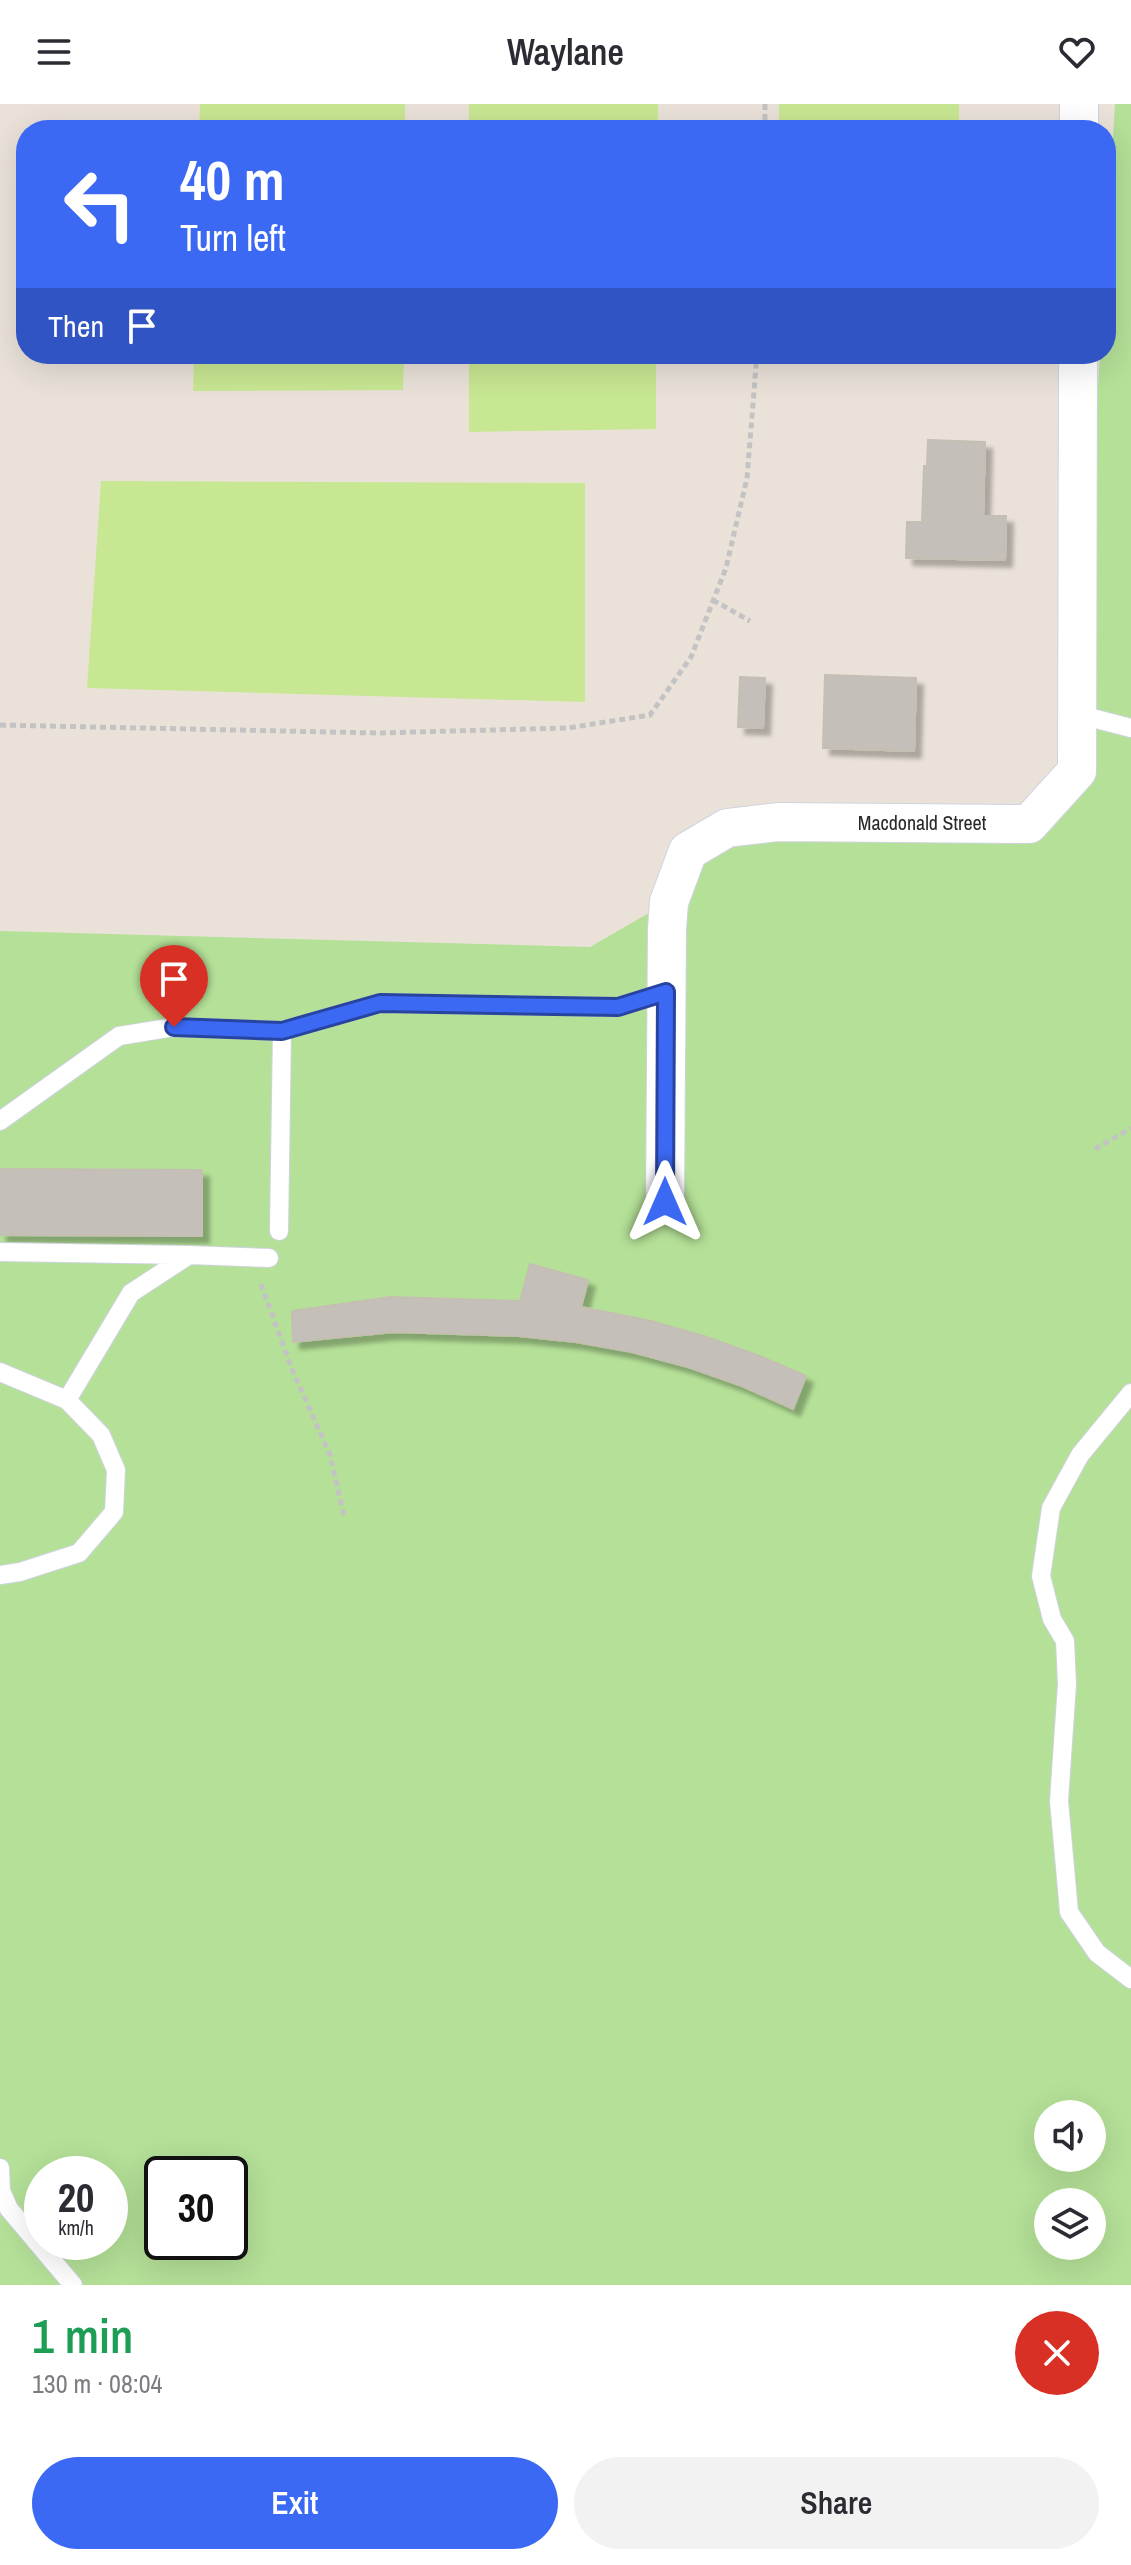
<!DOCTYPE html>
<html lang="en">
<head>
<meta charset="utf-8">
<style>
  :root { --surface:#fff; --page:#f2f2f3; --text:#2b2b33; --muted:#7c7c81; --accent:#3c69f4 }
  body { margin:0; font-family:"Archivo Narrow",sans-serif; background:var(--page); color:var(--text); height:100vh; display:flex; flex-direction:column; font-size:30px; white-space:nowrap }
  * { box-sizing:border-box; margin:0 }
  p { font-size:26px; color:var(--muted) }
  .icon { flex:none; width:44px; height:44px; fill:none; stroke:currentColor; stroke-width:2; stroke-linecap:round; stroke-linejoin:round }
  .map { position:relative; height:2181px; overflow:hidden }
  .panel { display:flex; flex-direction:column; background:var(--surface); flex:1 }
  .panel>* { flex:none }
  .banner { position:absolute; left:16px; top:16px; width:1100px; height:244px; border-radius:32px; box-shadow:0 8px 32px #0002; background:#3c69f4; color:#fff; overflow:hidden }
  .fabs { position:absolute; left:1034px; top:1996px; display:grid; gap:16px }
  .fabs a { display:grid; place-items:center; width:72px; height:72px; border-radius:50%; background:var(--surface); box-shadow:0 8px 32px #0002; font-size:40px }
  .speed { position:absolute; left:24px; top:2052px; display:flex; gap:16px; font-size:40px; font-weight:700; text-align:center }
  .speed>* { display:grid; place-content:center; width:104px; height:104px; border-radius:50%; background:var(--surface); box-shadow:0 8px 32px #0002; line-height:1 }
  .speed small { font-size:20px; font-weight:400 }
  .speed .limit { border:4px solid #111; border-radius:12px; background:#fff; color:#111 }
  .pin { position:absolute; display:grid; place-items:center; width:68px; height:68px; color:#fff; margin:-82px -34px; border-radius:50% 50% 50% 0; rotate:-45deg; box-shadow:0 0 8px #0007 }
  .pin .icon { rotate:45deg }
  .me { position:absolute; width:88px; margin:-44px; rotate:0deg; stroke-linejoin:round; filter:drop-shadow(0 0 6px #0008) }
  .turn { display:flex; align-items:center; gap:28px; height:168px; padding:0 32px; font-size:36px }
  .turn .icon { width:104px; height:104px; stroke-width:2.5 }
  .turn b { display:block; font-size:56px; line-height:68px }
  .then { display:flex; align-items:center; height:76px; padding:0 32px; background:#0003; gap:16px; font-size:30px }
  .round { display:grid; place-items:center; flex:none; width:84px; height:84px; border-radius:42px; background:var(--page) }
  .head { display:flex; align-items:center; justify-content:space-between; height:136px; padding:0 32px }
  h1 { font-size:48px; font-weight:600; line-height:60px; color:#1e9e55 }
  .button { display:flex; gap:16px; margin-top:auto; padding:16px 32px }
  .button a { flex:1; height:92px; border-radius:48px; background:var(--accent); color:#fff; font-size:32px; font-weight:600; line-height:92px; text-align:center }
  .button a+a { background:var(--page); color:var(--text) }
  header { display:flex; justify-content:space-between; align-items:center; height:104px; padding:0 32px; background:var(--surface); font-size:36px; font-weight:600 }
  .map>svg:first-child { display:block }
</style>
</head>
<body>
<header><svg class="icon" aria-label="menu" viewBox="0 0 24 24"><path d="M4 6h16M4 12h16M4 18h16"/></svg>Waylane<svg class="icon" aria-label="heart" viewBox="0 0 24 24"><path d="M12 20l-8-8c-3-5 5-10 8-4 3-6 11-1 8 4z"/></svg></header>
<div class="map">
<svg width="1131" height="2181" viewBox="0 0 1131 2181">
  <defs>
    <filter id="shadow"><feDropShadow dx="7" dy="7" stdDeviation="2" flood-color="#0004"/></filter>
  </defs>
  <rect width="100%" height="100%" fill="#eae2d9"/>
  <path fill="#b4e097" fill-rule="evenodd" d="M1115,0h16v2181h-1131v-1354l590,16 78,-45 59,-74 302,-4 48,-53v-57l23,-360h6v-102zM1048,2010h44v44h-44zM42,2070h68v68h-68zM162,2070h68v68h-68zM1048,2098h44v44h-44z"/>
  <path fill="#c8e792" d="M200,0h205v26h-206z
    M469,0h189v26h-189z
    M779,0h180v26h-180z
    M194,250h210l-1,36 -210,1z
    M469,250h187v75l-187,3z
    M101,377l484,2v219l-498,-14z"/>
  <path fill="#c5bfb9" stroke="#c5beb3" stroke-width="2" filter="url(#shadow)" d="M928,336l57,2 -2,74h23l-1,44 -99,-2 1,-36h15l2,-56h3z
    M825,571l91,3 -2,73 -91,-3z
    M740,573l25,1 -2,50 -25,-1z
    M0,1065l202,1v66l-202,-1z
    M530,1160l58,16 -7,27 70,14 56,16 55,20 44,19 -13,33 -51,-23 -54,-19 -56,-15 -56,-10 -57,-6 -125,-4 -101,10 -1,-31 99,-14 129,4z"/>
  <g fill="none" stroke-linecap="round" stroke-linejoin="round">
    <defs>
      <path id="lane" d="M1077,610l54,14
        M0,1017l119,-85 55,-9 108,4 98,-28 238,4 48,-15
        M279,1127l3,-200
        M0,1148l189,3
        M0,1268l67,28 34,35 15,35 -2,42 -35,41 -59,19 -20,3
        M1131,1289l-51,62 -29,53 -10,68 11,43 13,22 2,43 -8,117 10,111 28,41 34,26
        M67,1296l64,-107 58,-38 80,3
        M0,2064l1,23 8,18 64,76"/>
      <path id="street" d="M1079,26v-26
        M665,1098l2,-273 2,-27 19,-51 39,-23 51,-6 251,2 48,-53 1,-417"/>
    </defs>
    <use href="#lane" stroke="#cfd3e0" stroke-width="20"/>
    <use href="#street" stroke="#cfd3e0" stroke-width="40"/>
    <path stroke="#c3c3c3" stroke-width="5" stroke-dasharray="6 4" stroke-linecap="butt" d="M765,26v-26
      M713,496l37,21
      M0,621l376,8 192,-5 82,-13 41,-58 35,-89 21,-90 10,-124
      M1095,1045l36,-21
      M261,1180l30,83 39,88 14,61"/>
    <use href="#lane" stroke="#fff" stroke-width="18"/>
    <use href="#street" stroke="#fff" stroke-width="38"/>
  </g>
  <g fill="none" stroke-linecap="round" stroke-linejoin="round">
    <defs>
      <path id="route" d="M174,923l108,4 98,-28 238,4 48,-15 -1,210"/>
    </defs>
    <use href="#route" stroke="#27449f" stroke-width="20"/>
    <use href="#route" stroke="#3c69f4" stroke-width="14"/>
  </g>
  <g text-anchor="middle" stroke-width="6" stroke-linejoin="round" paint-order="stroke">
    <g font-size="20" fill="#282828" stroke="#fff">
      <text x="922" y="726">Macdonald Street</text>
    </g>
  </g>
</svg>
<div class="fabs">
<a><svg class="icon" aria-label="sound" viewBox="0 0 24 24"><path d="M4 9h4l5-4v14l-5-4H4zM17 9q2 3 0 6"/></svg></a>
<a><svg class="icon" aria-label="layers" viewBox="0 0 24 24"><path d="M12 4l9 5-9 5-9-5zM3 14l9 5 9-5"/></svg></a>
</div>
<div class="speed"><div>20<small>km/h</small></div><div class="limit">30</div></div>
<div class="pin" style="left:174px;top:923px;background:#d93025"><svg class="icon" aria-label="arrive" viewBox="0 0 24 24"><path d="M6 21V4h12l-3 4 3 4H6"/></svg></div>
<svg class="me" style="left:665px;top:1098px" viewBox="-20 -20 40 40"><path d="M0-17L14 15 0 8-14 15z" fill="#3c69f4" stroke="#fff" stroke-width="4"/></svg>
<div class="banner">
<div class="turn"><svg class="icon" aria-label="left" viewBox="0 0 24 24"><path d="M17 20v-9H6M10 6l-5 5 5 5"/></svg><div><b>40 m</b>Turn left</div></div>
<div class="then">Then<svg class="icon" aria-label="arrive" viewBox="0 0 24 24"><path d="M6 21V4h12l-3 4 3 4H6"/></svg></div>
</div>
</div>
<section class="panel">
<div class="head"><div><h1>1 min</h1><p>130 m · 08:04</p></div><a class="round" style="background:#d93025;color:#fff"><svg class="icon" aria-label="close" viewBox="0 0 24 24"><path d="M6 6l12 12M18 6L6 18"/></svg></a></div>
<div class="button"><a>Exit</a><a>Share</a></div>
</section>
</body>
</html>
